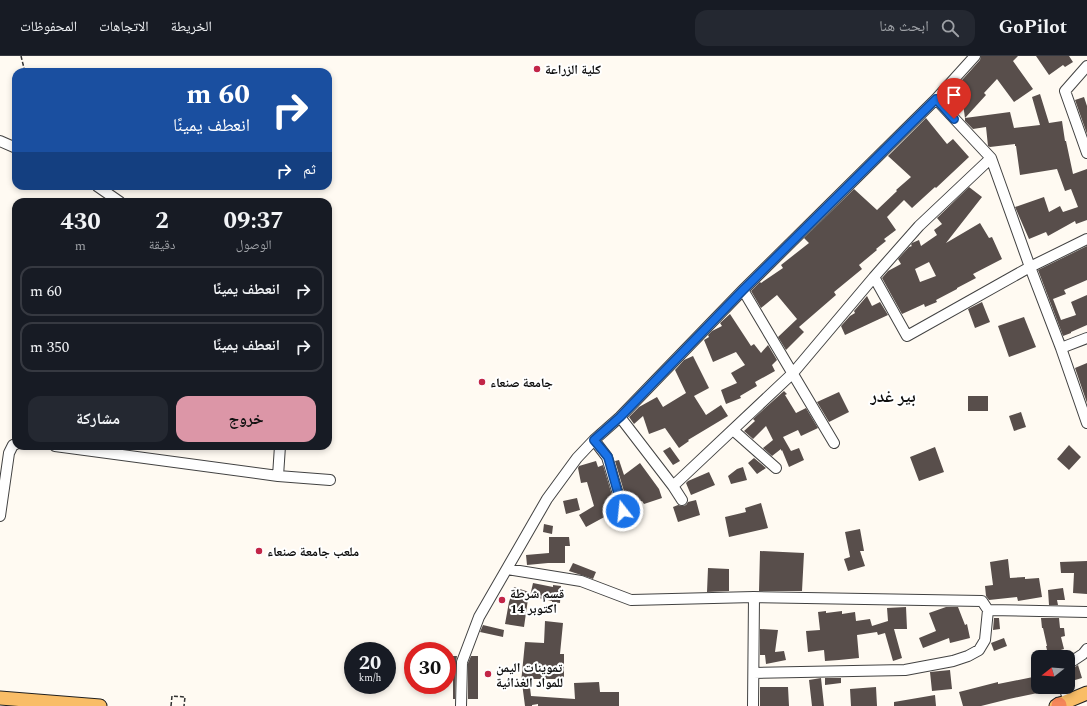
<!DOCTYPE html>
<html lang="ar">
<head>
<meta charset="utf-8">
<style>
  :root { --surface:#171b24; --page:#242831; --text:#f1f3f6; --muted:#9ea1a6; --line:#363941; --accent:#dc96a7 }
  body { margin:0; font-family:Spectral,"Noto Naskh Arabic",serif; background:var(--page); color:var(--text); direction:rtl; height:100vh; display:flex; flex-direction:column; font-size:15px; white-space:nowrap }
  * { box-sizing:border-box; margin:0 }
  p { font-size:13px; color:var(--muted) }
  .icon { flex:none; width:22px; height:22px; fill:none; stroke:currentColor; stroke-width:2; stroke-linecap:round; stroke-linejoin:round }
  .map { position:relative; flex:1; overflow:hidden; direction:ltr }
  .panel { position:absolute; left:12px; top:142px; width:320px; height:252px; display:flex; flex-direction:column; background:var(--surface); border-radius:12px; box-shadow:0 2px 6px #0003; direction:rtl }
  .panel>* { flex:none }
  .hud { position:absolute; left:12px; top:12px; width:320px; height:122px; border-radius:12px; box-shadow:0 2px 6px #0003; direction:rtl; background:#1a4fa0; color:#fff; overflow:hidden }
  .needle { width:26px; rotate:253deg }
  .fabs { position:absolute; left:1031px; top:594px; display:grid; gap:8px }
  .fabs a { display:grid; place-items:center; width:44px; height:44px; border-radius:8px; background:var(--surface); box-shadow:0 2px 6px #0003; font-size:20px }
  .speed { position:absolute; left:344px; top:586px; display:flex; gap:8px; font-size:20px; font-weight:700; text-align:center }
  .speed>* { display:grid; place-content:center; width:52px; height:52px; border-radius:50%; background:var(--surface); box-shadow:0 2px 6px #0003; line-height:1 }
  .speed small { font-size:10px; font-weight:400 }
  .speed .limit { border:6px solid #d22; background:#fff; color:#111 }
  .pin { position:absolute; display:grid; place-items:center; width:34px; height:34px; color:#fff; margin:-41px -17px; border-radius:50% 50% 50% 0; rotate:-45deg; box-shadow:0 0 4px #0007 }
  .pin .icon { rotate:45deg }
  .me { position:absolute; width:44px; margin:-22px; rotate:344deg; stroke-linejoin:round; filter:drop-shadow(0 0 3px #0008) }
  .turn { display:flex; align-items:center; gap:14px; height:84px; padding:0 16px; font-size:18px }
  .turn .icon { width:52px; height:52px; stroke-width:2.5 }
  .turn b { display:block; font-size:28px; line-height:34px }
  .then { display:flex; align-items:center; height:38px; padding:0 16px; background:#0003; gap:8px; font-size:15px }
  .eta { display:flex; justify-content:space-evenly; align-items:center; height:68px; text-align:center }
  .eta b { font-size:24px; font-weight:700; line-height:28px }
  .button { display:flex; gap:8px; margin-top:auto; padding:8px 16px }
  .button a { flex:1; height:46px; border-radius:12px; background:var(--accent); color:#111; font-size:16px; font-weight:700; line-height:46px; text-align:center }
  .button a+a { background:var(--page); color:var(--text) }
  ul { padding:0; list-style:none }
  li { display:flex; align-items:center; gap:12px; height:50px; margin:0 8px 6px; padding:0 8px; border:2px solid var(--line); border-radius:12px }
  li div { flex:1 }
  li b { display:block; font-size:15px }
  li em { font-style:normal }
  header { display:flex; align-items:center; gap:24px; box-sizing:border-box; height:56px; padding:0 20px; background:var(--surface); border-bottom:1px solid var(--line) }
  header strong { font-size:19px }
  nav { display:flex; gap:22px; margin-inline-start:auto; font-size:14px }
  .search { width:280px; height:36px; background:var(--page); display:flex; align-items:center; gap:10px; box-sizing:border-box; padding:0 14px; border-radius:12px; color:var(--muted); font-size:15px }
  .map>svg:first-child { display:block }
</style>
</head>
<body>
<header>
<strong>GoPilot</strong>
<div class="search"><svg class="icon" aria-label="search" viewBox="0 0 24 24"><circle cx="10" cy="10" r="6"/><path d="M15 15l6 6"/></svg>ابحث هنا</div>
<nav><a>الخريطة</a><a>الاتجاهات</a><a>المحفوظات</a></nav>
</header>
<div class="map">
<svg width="1087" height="650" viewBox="0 0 1087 650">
  <rect width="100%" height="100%" fill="#fffaf2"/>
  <path fill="#584e4b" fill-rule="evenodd" d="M981,0h37l-5,5 20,28 -19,13 -17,-23 -13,14 2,2 -21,23 -2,-14 -7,7 -11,-12 35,-39z
    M1036,0h33l4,6 -8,5 -2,-2 -14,10z
    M1040,38l9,29 13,-2 3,20h1l7,33 14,-5v51l-11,4 -1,-3 -27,15 -2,-4 -17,7 -14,-32 29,-10 5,15 11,-6 3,6 15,-5 -7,-18 -6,2 -8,-22 -37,6 -4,-29h-1v-2l-25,3 -2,-1 -2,-19 -13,2 -8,-8v-3l45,-6 4,16 26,-3 -8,-28z
    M1084,41l3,9v28l-12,-34z
    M926,62l21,26 6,-5 16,18 -33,31 -1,-1 -23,21 -8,-8 -17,17 9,13 -12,9 2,2 -10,8 1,1 -18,15 3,4 -28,23 2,3 -37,32 5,5 -18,18 -8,-13 19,-18 -20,-24 -16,13 -10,-17 9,-9 1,1 22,-15 -2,-3 28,-22 -5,-5 50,-49 23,21 20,-19 -1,-1 15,-13 -23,-21z
    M969,131l13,10 -36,46 34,-20 9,15 3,-1 10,22 -29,15 3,4 -19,10v1l-21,11 1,2 -12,5 -1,-3 -22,10 -20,-36 6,-7 13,-7 -3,-5 11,-12 3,-1 -1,-1 1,-2 7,-3 2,6 16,-11 -3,-5 8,-6 -5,-6zM929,206l7,14 -16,6 -5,-13z
    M1087,190v34l-23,10 2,4 -13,5 8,21 15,-5 -5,-13 16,-7v30l-16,7v1l-8,3 -25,-66z
    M867,240l5,10 8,-4 8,13 -43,20 -4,-9 9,-10 5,-3 -1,-2z
    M982,246l8,20 -15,6 -7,-19z
    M730,258l21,32 3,-2 7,9 7,-8 9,15 -5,5 3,6 -20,11 2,4 -17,10 1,2 -15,6 -5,-14 16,-7 -6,-10 14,-8 -9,-13 -23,10 -9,-22 5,-3 -1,-2 4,-4 10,-5 -2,-3z
    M1024,261l12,30 -27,10 -11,-31z
    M693,300l16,32 -15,8 12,19 15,-10 7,11 -40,24 1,1 -10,7 -14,-20 -16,6 -6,-18 -9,8 -5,-7 10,-10 18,-10 6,10 23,-14 -11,-23 9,-10z
    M1087,307v40l-12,-35z
    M784,335l3,3 -2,1 11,18 10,-5 12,20 -17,8 -3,-6 -15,7 8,14 8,-3 5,12 -15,7 -7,-17 -1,1v-2l-9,7 -9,-8 10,-8 -7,-14 -13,13 -9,-8 11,-10 -2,-2z
    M839,336l10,20 -20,10 -12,-20z
    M968,340h20v15h-20z
    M1021,356l5,15 -12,4 -5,-15z
    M1069,389l12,12 -12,13 -12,-11z
    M670,391l10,14 -7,4 -10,-14z
    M935,391l9,25 -25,9 -9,-24z
    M754,402l12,10 -9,6 -9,-11z
    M619,404l5,15 16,-12 19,26 3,9 -18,6 -2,-3 -14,4 -13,-44z
    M596,405l2,6 5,-2 13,44 -10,3 2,3 -22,12 -7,-12 15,-9 -7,-24 -6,1 -3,-15 1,-2z
    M743,411l4,13 -16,4 -3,-8 9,-7z
    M709,416l6,13 -24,10 -5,-12 2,-2z
    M577,442l3,12 -14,4 -3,-13z
    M696,444l4,15 -22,7 -5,-15 5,-2 5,1 3,-1 2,-3z
    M761,447l7,25 -39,9 -4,-20 21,-5 -1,-4z
    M544,468l9,2 -1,8 -9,-2z
    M860,473l4,22h-4l5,15 -17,5 -4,-12 6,-2 -5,-25z
    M549,481h20l1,9h-5v17h-17l-21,2 -1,-10 23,-2z
    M760,495l44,2 -2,38h-43z
    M1008,503l2,19 15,-1v2l14,-1 3,19 -24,4 -1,-4 -28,3 -3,-4 -1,-10 8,-1 -3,-23z
    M1087,505v33l-14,-1 1,-20h-13l-1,-11z
    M573,507l23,9 -3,7 -24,-8z
    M708,512l21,1v22l-22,1z
    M533,527l20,4v-2l8,1 -1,17 -8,-1v-1l-22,-5z
    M514,531l15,5 -5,35 -19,-3 4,-22z
    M1063,532l2,12h-8l1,5h-9l-1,-15z
    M906,551l1,22h-13l8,29 -9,3 -8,-28 -7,2 -1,-3 -20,3 2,23 -20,2 -14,1 -1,-11 -16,2 -2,-21 14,-1 -2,-18 8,-1v2l16,-2v3l13,-2 1,9 14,-2 2,7 16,-5 -1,-13z
    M946,551h12l7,18 2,-1 3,14 -20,5 -1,-5 -26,10 -4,-10 17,-7 -7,-18z
    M994,562h5l1,11 -7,1z
    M1041,562h18l1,10h4l1,8 -4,1 3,12 -16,5 -2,-8h1l-4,-18h-1z
    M545,565l18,2 -3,31h4v25h-35l2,17 44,3 -1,-16 25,-1 1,10h19v14h-81v-2l-6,1v1h-7l-3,-23h-1l4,-41 19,1z
    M483,569l21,5 -1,7 -23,-5z
    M760,573l18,1 -3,22 9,-1 2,9 -20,4 -1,-9h-5z
    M1004,582l3,8 -13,5 -3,-8z
    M453,600h4l-1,6 -1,37h-2z
    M471,600h7v43h-10v-36z
    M1078,609l4,13 -14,4v-12l4,-1z
    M950,614l2,19 -20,2 -2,-19z
    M1038,620v11h14v3l-43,9 -28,7h-18l-4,-14 39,-10v2z
    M821,622l3,28h-12l-3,-26z
    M825,622h16v5l-16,2z
    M760,631h28l1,19h-29z
    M876,631l1,19h-26l-1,-17z
    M935,639l1,11h-42v-4z"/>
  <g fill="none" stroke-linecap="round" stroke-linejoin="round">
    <defs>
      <path id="minor" d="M1087,10l-22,25 22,62
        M936,43l55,59 39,109 31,81 26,75
        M0,85l16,7
        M97,130l23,16
        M874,221l33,59 123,-69 57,-28
        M743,234l91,153
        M1061,292l26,-10
        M620,361l53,69 9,14
        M733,374l43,38
        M594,384l13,17 16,54
        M55,390l223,30 52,4
        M278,420l2,-30
        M673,430l120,-113 81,-96 45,-51 72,-68
        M0,460l9,-63 4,-8 3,-1
        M507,513l74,12 50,19 123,-3 228,4 6,9 99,2
        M1068,608l15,-10 4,-5
        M754,617l151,-3 48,-9 15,-5 11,-6 6,-10 3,-30
        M1064,631l5,14
        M461,650l1,-44 17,-45 68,-118 30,-41 17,-18 26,-23 123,-127 193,-191 39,-43
        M753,650l1,-109"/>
      <path id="major" d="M0,642l100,8
        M1056,650l31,-13"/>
      <path id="highway" d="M1059,649v1"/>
    </defs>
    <use href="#minor" stroke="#424242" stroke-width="12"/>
    <use href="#major" stroke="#202020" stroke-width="15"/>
    <use href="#highway" stroke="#202020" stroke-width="17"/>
    <path stroke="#313131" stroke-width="1.5" stroke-dasharray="4 2" stroke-linecap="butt" d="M21,0l4,16
      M171,650l1,-10 13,1 -1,9"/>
    <use href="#minor" stroke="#fff" stroke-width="10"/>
    <use href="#major" stroke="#f9bd67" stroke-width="13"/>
    <use href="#highway" stroke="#f58659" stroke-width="15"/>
  </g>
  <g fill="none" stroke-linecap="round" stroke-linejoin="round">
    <defs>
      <path id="route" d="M623,455l-15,-54 -14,-17 26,-23 123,-127 193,-191 18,20"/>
    </defs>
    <use href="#route" stroke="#114b97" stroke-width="10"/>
    <use href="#route" stroke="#1a73e8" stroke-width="7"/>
  </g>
  <g fill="#c22547" stroke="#fff" stroke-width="1.5">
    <circle cx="537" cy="13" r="4"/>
    <circle cx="482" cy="326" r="4"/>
    <circle cx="259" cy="495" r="4"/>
    <circle cx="502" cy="544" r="4"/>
    <circle cx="488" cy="618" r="4"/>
  </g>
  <g text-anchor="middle" stroke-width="4" stroke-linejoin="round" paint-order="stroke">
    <g font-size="13" font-weight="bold" fill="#0f0f0f" stroke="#fff" text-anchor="start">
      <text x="545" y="18">كلية الزراعة</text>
      <text x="490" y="331">جامعة صنعاء</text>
      <text x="267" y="500">ملعب جامعة صنعاء</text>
      <text x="510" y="542">قسم شرطة<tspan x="510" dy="15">14 اكتوبر</tspan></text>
      <text x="496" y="616">تموينات اليمن<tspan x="496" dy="15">للمواد الغذائية</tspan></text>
    </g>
    <g font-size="17" font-weight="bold" fill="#0f0f0f" stroke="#fff">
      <text x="893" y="346">بير غدر</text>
    </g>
  </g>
</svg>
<div class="fabs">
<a><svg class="needle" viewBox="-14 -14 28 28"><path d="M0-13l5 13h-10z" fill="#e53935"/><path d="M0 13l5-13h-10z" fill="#9ea1a6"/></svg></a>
</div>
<div class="speed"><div>20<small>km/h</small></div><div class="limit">30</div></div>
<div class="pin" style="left:954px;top:63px;background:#d93025"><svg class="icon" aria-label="arrive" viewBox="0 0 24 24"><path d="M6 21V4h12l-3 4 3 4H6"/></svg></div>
<svg class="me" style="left:623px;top:455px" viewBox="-20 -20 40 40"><circle r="17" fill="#1a73e8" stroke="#fff" stroke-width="3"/><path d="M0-11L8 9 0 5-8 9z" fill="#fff"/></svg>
<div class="hud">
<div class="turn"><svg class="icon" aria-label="right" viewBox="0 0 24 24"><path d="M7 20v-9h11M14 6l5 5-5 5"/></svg><div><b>60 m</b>انعطف يمينًا</div></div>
<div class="then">ثم<svg class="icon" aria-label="right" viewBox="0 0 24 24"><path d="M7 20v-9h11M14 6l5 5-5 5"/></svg></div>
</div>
<section class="panel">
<div class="eta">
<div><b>09:37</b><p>الوصول</p></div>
<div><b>2</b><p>دقيقة</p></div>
<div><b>430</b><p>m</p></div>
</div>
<ul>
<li><svg class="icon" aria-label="right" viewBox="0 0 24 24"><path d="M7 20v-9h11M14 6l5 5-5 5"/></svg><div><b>انعطف يمينًا</b></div><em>60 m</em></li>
<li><svg class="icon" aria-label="right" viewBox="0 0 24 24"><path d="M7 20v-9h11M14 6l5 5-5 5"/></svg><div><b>انعطف يمينًا</b></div><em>350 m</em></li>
</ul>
<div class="button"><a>خروج</a><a>مشاركة</a></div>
</section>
</div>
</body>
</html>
